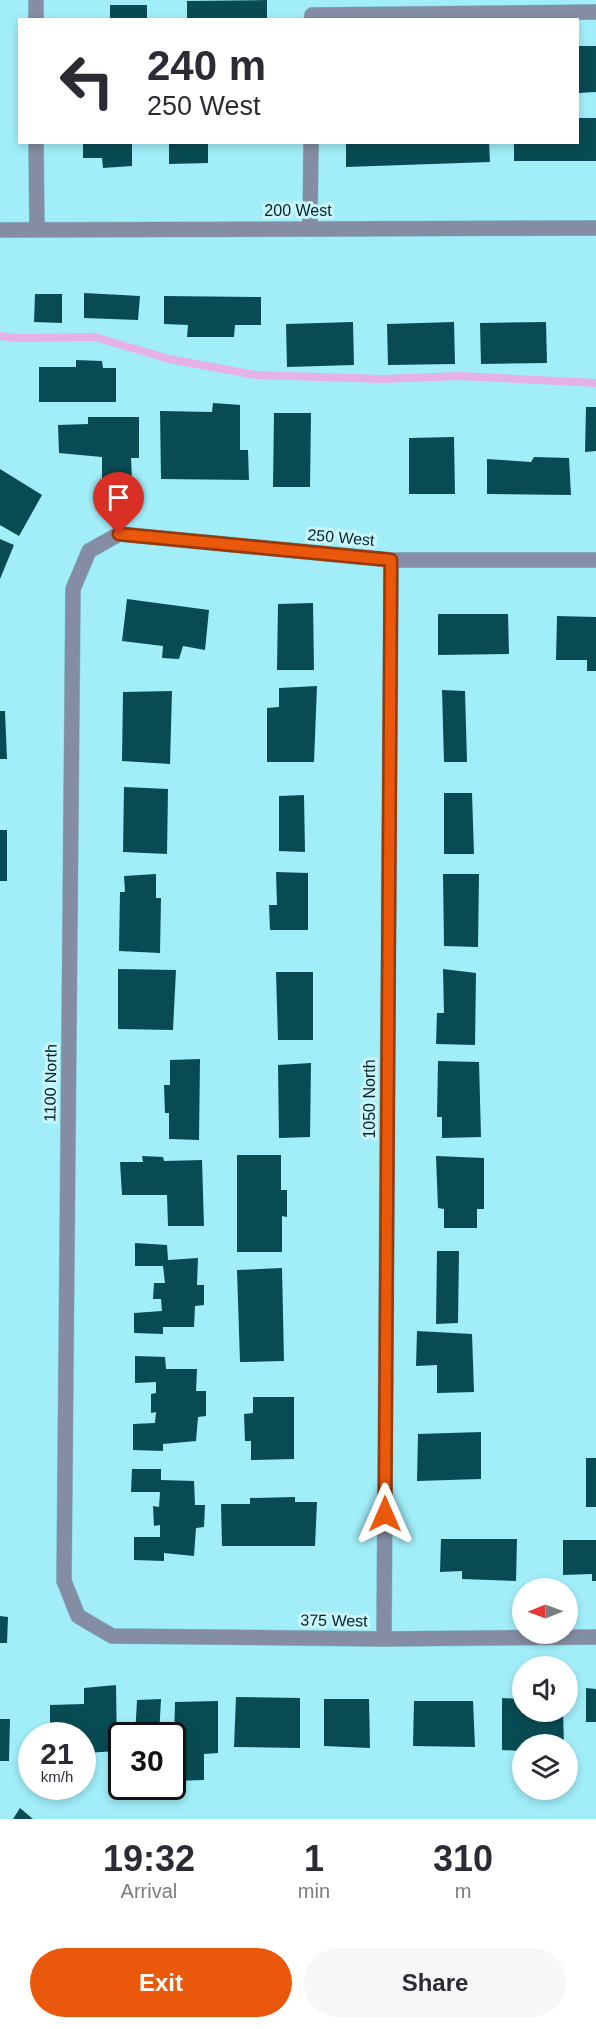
<!DOCTYPE html>
<html lang="en">
<head>
<meta charset="utf-8">
<style>
  :root { --surface:#fff; --page:#f7f7f7; --text:#2b2b33; --muted:#7c7c81; --accent:#ea580c }
  body { margin:0; font-family:Arial,sans-serif; background:var(--page); color:var(--text); height:100vh; display:flex; flex-direction:column; font-size:22px; white-space:nowrap }
  * { box-sizing:border-box; margin:0 }
  p { font-size:20px; color:var(--muted) }
  .icon { flex:none; width:33px; height:33px; fill:none; stroke:currentColor; stroke-width:2; stroke-linecap:round; stroke-linejoin:round }
  .map { position:relative; height:1819px; overflow:hidden }
  .drawer { display:flex; flex-direction:column; background:var(--surface); flex:1 }
  .drawer>* { flex:none }
  .top-card { position:absolute; left:18px; top:18px; width:561px; height:126px; border-radius:0px; box-shadow:0 3px 9px #0003; background:#fff; color:var(--text); overflow:hidden }
  .needle { width:39px; rotate:269deg }
  .fabs { position:absolute; left:512px; top:1578px; display:grid; gap:12px }
  .fabs a { display:grid; place-items:center; width:66px; height:66px; border-radius:50%; background:var(--surface); box-shadow:0 3px 9px #0003; font-size:30px }
  .speed { position:absolute; left:18px; top:1722px; display:flex; gap:12px; font-size:30px; font-weight:700; text-align:center }
  .speed>* { display:grid; place-content:center; width:78px; height:78px; border-radius:50%; background:var(--surface); box-shadow:0 3px 9px #0003; line-height:1 }
  .speed small { font-size:15px; font-weight:400 }
  .speed .limit { border:3px solid #111; border-radius:9px; background:#fff; color:#111 }
  .pin { position:absolute; display:grid; place-items:center; width:51px; height:51px; color:#fff; margin:-62px -26px; border-radius:50% 50% 50% 0; rotate:-45deg; box-shadow:0 0 6px #0007 }
  .pin .icon { rotate:45deg }
  .me { position:absolute; width:66px; margin:-33px; rotate:0deg; stroke-linejoin:round; filter:drop-shadow(0 0 4px #0008) }
  .turn { display:flex; align-items:center; gap:21px; height:126px; padding:0 30px; font-size:27px }
  .turn .icon { width:78px; height:78px; stroke-width:2.5 }
  .turn b { display:block; font-size:42px; line-height:51px }
  .eta { display:flex; justify-content:space-evenly; align-items:center; height:102px; text-align:center }
  .eta b { font-size:36px; font-weight:800; line-height:42px }
  .cta { display:flex; gap:12px; margin-top:auto; padding:12px 30px }
  .cta a { flex:1; height:69px; border-radius:36px; background:var(--accent); color:#fff; font-size:24px; font-weight:800; line-height:69px; text-align:center }
  .cta a+a { background:var(--page); color:var(--text) }
  .map>svg:first-child { display:block }
</style>
</head>
<body>
<div class="map">
<svg width="596" height="1819" viewBox="0 0 596 1819">
  <rect width="100%" height="100%" fill="#a1eef9"/>
  <g fill="none" stroke-linecap="round" stroke-linejoin="round">
    <path stroke="#e6b2e5" stroke-width="8" d="M0,336l17,2 78,-1 74,22 87,16 127,4 77,-3 136,7"/>
  </g>
  <path fill="#094b53" d="M267,0v20h-80v-19z
    M110,5h37v15h-37z
    M578,46h18v46l-18,1z
    M578,118h18v43h-82v-19h64z
    M83,142h49v24l-29,2 -1,-10h-19z
    M169,142h39v21l-39,1z
    M346,142h143l1,20 -144,5z
    M84,293l56,3 -2,24 -54,-2z
    M35,294h27v29l-28,-1z
    M164,296l97,1v28h-26l-1,12h-47l1,-12 -24,-1z
    M353,322l1,43 -67,2 -1,-43z
    M454,322l1,42 -67,1 -1,-41z
    M546,322l1,41 -66,1 -1,-41z
    M76,360l26,1 1,7h13v34h-77v-35h37z
    M213,403l27,2v45h8l1,30 -88,-1 -1,-68 52,1z
    M586,407h10v44l-11,1z
    M274,413h37l-1,74h-37z
    M88,417h51v41h-8l1,22h-30v-23l-43,-4 -1,-28 30,-1z
    M454,437l1,57h-46v-56z
    M534,457l35,1 2,37 -84,-1v-35l44,3z
    M0,469l42,26 -23,41 -19,-11z
    M0,539l14,6 -14,34z
    M127,599l82,11 -4,40 -22,-4 -4,13 -17,-1 1,-12 -41,-5z
    M313,603l1,67h-37l1,-66z
    M438,614h70l1,40 -71,1z
    M557,616l39,1v54h-9v-11h-31z
    M317,686l-3,76h-47v-54l12,-1v-19z
    M442,690l23,1 2,71h-23z
    M172,691l-2,73 -48,-3 1,-69z
    M0,711h5l2,48h-7z
    M124,787l44,2 -1,65 -44,-2z
    M444,793h28l2,61h-30z
    M304,795l1,57 -26,-1v-55z
    M0,830h7v51h-7z
    M276,872l32,1v57h-38l-1,-25h8z
    M156,874v24h5l-1,55 -41,-2 1,-59h5l-1,-16z
    M443,874h36l-1,73 -34,-1z
    M118,969l58,1 -3,60 -55,-1z
    M443,969l33,4 -1,72 -39,-1 1,-31h7z
    M276,972h37v68h-35z
    M200,1059l-1,81 -30,-1v-26h-4l-1,-28h6v-25z
    M438,1061l41,1 2,75 -39,1v-21h-5z
    M311,1063l-1,74 -31,1 -1,-73z
    M237,1155h44v35h6v27l-5,-1v36h-45z
    M142,1156l21,1 1,4 38,-1 2,66h-36l-1,-31h-45l-2,-33h23z
    M436,1156l48,2v51h-7v19h-33v-19l-6,-1z
    M135,1243l32,2 1,15 30,-2 -1,27h7v20l-9,1 -1,21h-31v7l-29,-1v-20l28,-2 -1,-12h-8l1,-16h11l-2,-17h-28z
    M437,1251h22l-1,72 -22,1z
    M282,1268l2,93 -44,1 -3,-92z
    M417,1331l55,3 2,58 -37,1v-28l-21,1z
    M135,1356l30,1 1,12h31l-1,22h10v25l-8,1 -2,24 -33,3v7l-30,-1v-26l22,-1 1,-11 -5,1v-19l5,-1v-11l-21,1z
    M253,1397h41v62l-43,1v-19h-6l-1,-27 9,-1z
    M481,1432v47l-64,2 1,-47z
    M586,1458h10v49h-10z
    M132,1469h29v11l33,1 1,24h10l-1,22 -8,1 -2,28 -30,-3v8l-30,-1v-23h26v-12l-6,1 -1,-20 6,1 1,-15h-29z
    M295,1497v5h22l-2,44h-93l-1,-42h29v-6z
    M441,1539h76l-1,42 -54,-2v-8l-22,1z
    M563,1540h33v41h-4v-7l-29,1z
    M0,1616l8,1 -1,26h-7z
    M116,1685l1,66 -31,2v33h-4v-50h-40v-9h8v-22l34,-1v-16z
    M586,1688l10,1v33h-10z
    M236,1697l64,1v50l-66,-1z
    M502,1698l20,1v13h41l1,32h-42v7l-20,-1z
    M161,1699l-2,37h-24l2,-36z
    M324,1699h45l1,49 -46,-2z
    M218,1701v52l-14,1v26l-31,1 2,-79z
    M414,1701h59l2,46 -62,-1z
    M0,1719h10l-1,42h-9z
    M20,1808l13,11h-20z"/>
  <g fill="none" stroke-linecap="round" stroke-linejoin="round">
    <defs>
      <path id="minor" d="M36,20v-20
        M312,20v-5l284,-3
        M36,142l1,87
        M310,227l1,-85
        M0,230l596,-2
        M596,560h-205l-272,-26 -30,17 -16,38 -9,992 14,35 34,20 272,3 212,-2
        M384,1639l7,-1079"/>
    </defs>
    <use href="#minor" stroke="#84c9d3" stroke-width="16"/>
    <use href="#minor" stroke="#848da3" stroke-width="15"/>
  </g>
  <g fill="none" stroke-linecap="round" stroke-linejoin="round">
    <defs>
      <path id="route" d="M119,534l272,26 -6,954"/>
    </defs>
    <use href="#route" stroke="#983908" stroke-width="15"/>
    <use href="#route" stroke="#ea580c" stroke-width="10"/>
  </g>
  <g text-anchor="middle" stroke-width="6" stroke-linejoin="round" paint-order="stroke">
    <g font-size="16" fill="#002125" stroke="#c9f6fc">
      <text x="298" y="216">200 West</text>
      <text transform="translate(341 537) rotate(5)" y="6">250 West</text>
      <text transform="translate(50 1083) rotate(-89)" y="6">1100 North</text>
      <text transform="translate(369 1099) rotate(-90)" y="6">1050 North</text>
      <text transform="translate(334 1620) rotate(1)" y="6">375 West</text>
    </g>
  </g>
</svg>
<div class="fabs">
<a><svg class="needle" viewBox="-14 -14 28 28"><path d="M0-13l5 13h-10z" fill="#e53935"/><path d="M0 13l5-13h-10z" fill="#7c7c81"/></svg></a>
<a><svg class="icon" aria-label="sound" viewBox="0 0 24 24"><path d="M4 9h4l5-4v14l-5-4H4zM17 9q2 3 0 6"/></svg></a>
<a><svg class="icon" aria-label="layers" viewBox="0 0 24 24"><path d="M12 4l9 5-9 5-9-5zM3 14l9 5 9-5"/></svg></a>
</div>
<div class="speed"><div>21<small>km/h</small></div><div class="limit">30</div></div>
<div class="pin" style="left:119px;top:534px;background:#d93025"><svg class="icon" aria-label="arrive" viewBox="0 0 24 24"><path d="M6 21V4h12l-3 4 3 4H6"/></svg></div>
<svg class="me" style="left:385px;top:1514px" viewBox="-20 -20 40 40"><path d="M0-17L14 15 0 8-14 15z" fill="#ea580c" stroke="#fff" stroke-width="4"/></svg>
<div class="top-card">
<div class="turn"><svg class="icon" aria-label="left" viewBox="0 0 24 24"><path d="M17 20v-9H6M10 6l-5 5 5 5"/></svg><div><b>240 m</b>250 West</div></div>
</div>
</div>
<section class="drawer">
<div class="eta">
<div><b>19:32</b><p>Arrival</p></div>
<div><b>1</b><p>min</p></div>
<div><b>310</b><p>m</p></div>
</div>
<div class="cta"><a>Exit</a><a>Share</a></div>
</section>
</body>
</html>
